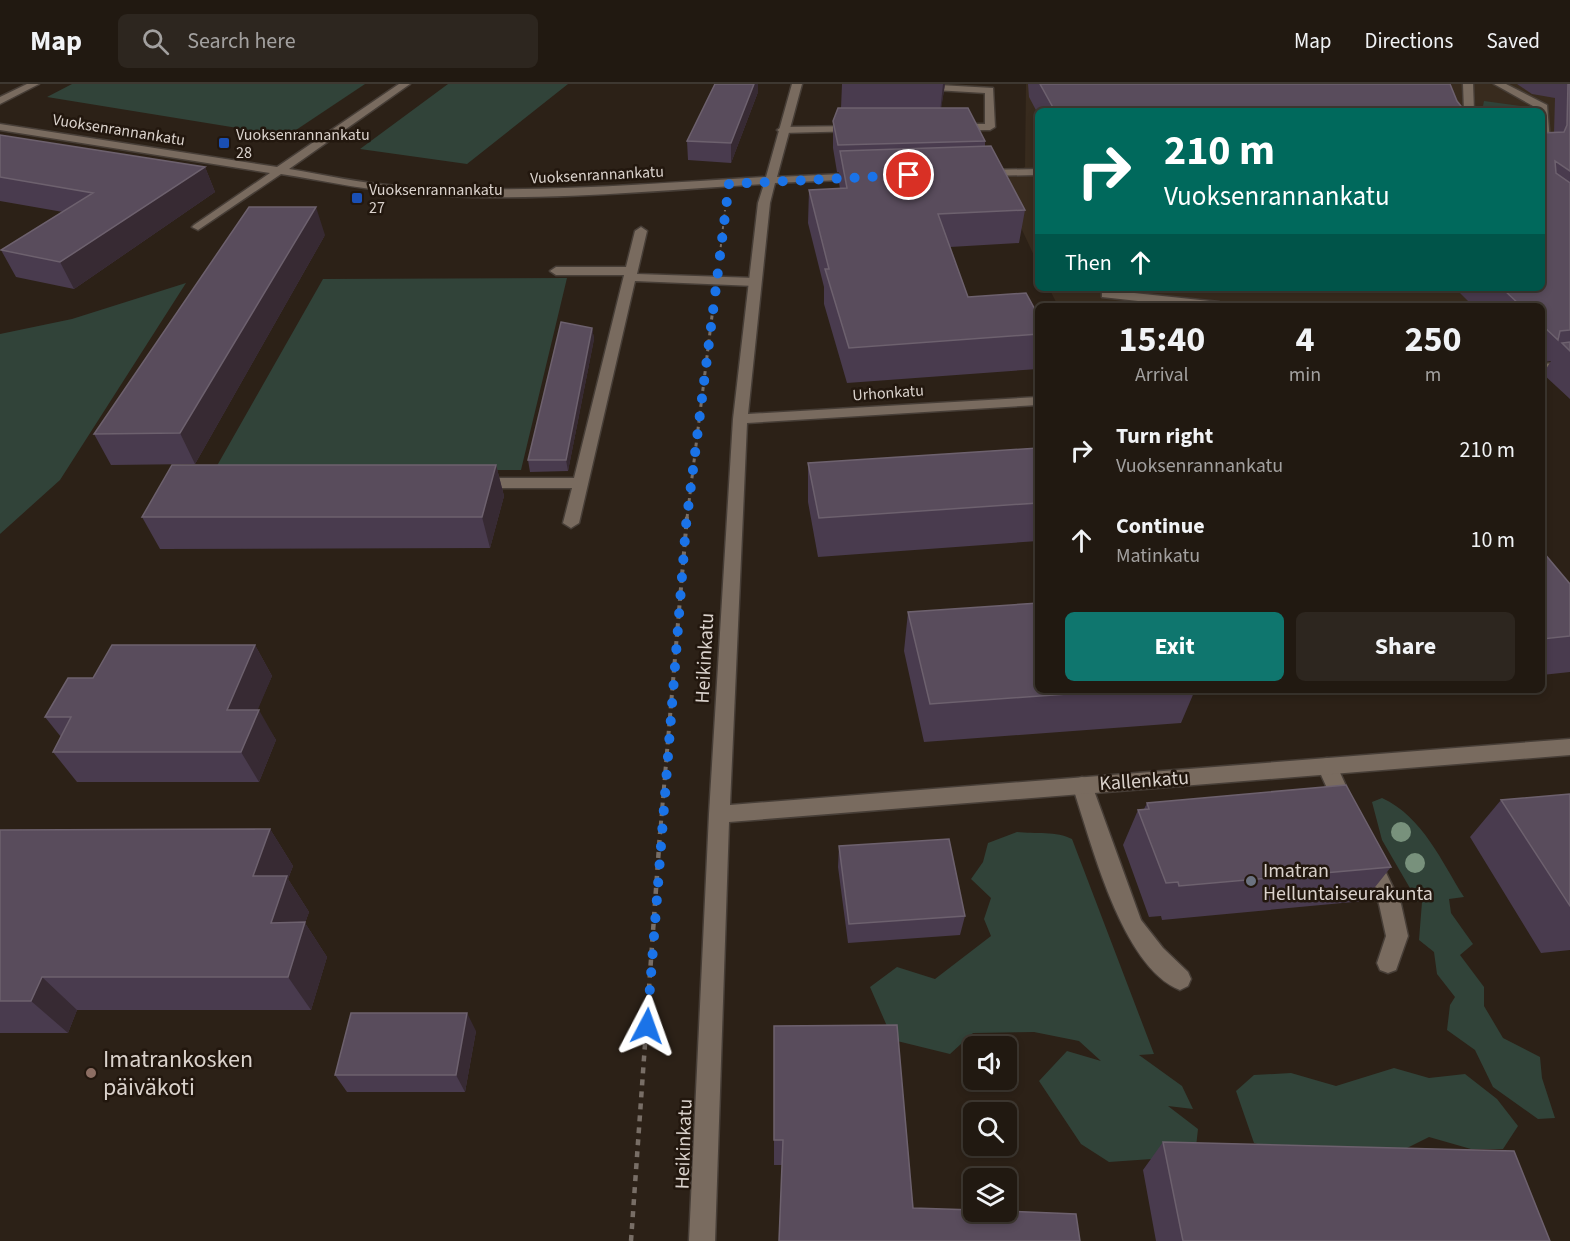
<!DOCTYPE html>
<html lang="en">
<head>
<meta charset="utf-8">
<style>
  :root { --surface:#211911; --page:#2d261f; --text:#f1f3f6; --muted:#a2a09f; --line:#3e3831; --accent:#0f766e }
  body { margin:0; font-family:"Source Sans 3",sans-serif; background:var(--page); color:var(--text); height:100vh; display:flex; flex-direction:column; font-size:22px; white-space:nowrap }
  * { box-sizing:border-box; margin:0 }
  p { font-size:20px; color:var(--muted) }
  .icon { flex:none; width:33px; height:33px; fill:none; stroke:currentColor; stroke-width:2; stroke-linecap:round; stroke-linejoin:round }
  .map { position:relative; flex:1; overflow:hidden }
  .side { position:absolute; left:1035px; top:219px; width:510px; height:390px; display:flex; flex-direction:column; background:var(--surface); border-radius:9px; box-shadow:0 3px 9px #0003,0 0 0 2px var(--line) }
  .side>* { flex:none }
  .banner { position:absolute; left:1035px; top:24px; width:510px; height:183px; border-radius:9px; box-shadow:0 3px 9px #0003,0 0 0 2px var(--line); background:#00695c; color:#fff; overflow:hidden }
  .tools { position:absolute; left:963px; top:952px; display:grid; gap:12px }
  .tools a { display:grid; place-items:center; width:54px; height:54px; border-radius:9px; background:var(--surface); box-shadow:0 3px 9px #0003,0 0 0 2px var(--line); font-size:30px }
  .pin { position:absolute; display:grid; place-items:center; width:51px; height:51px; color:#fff; margin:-26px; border:3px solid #fff; border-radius:50%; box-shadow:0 2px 6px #0007 }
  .me { position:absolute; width:66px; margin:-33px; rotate:4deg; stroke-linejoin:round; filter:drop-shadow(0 0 4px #0008) }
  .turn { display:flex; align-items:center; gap:21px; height:126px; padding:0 30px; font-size:27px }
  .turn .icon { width:78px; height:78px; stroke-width:2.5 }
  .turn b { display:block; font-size:42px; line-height:51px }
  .then { display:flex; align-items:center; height:57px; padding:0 30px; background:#0003; gap:12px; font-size:22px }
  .eta { display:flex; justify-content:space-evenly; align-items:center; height:102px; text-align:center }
  .eta b { font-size:36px; font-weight:700; line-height:42px }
  .action { display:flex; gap:12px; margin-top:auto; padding:12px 30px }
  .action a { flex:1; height:69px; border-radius:9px; background:var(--accent); color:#fff; font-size:24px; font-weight:700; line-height:69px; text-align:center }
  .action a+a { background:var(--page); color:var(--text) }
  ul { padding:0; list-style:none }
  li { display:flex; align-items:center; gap:18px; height:90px; padding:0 30px }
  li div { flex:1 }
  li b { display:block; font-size:22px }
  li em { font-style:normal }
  header { display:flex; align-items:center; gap:36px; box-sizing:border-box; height:84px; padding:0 30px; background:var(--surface); border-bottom:2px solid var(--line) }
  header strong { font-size:28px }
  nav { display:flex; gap:33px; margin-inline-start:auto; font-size:21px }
  .search { width:420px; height:54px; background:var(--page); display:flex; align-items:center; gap:15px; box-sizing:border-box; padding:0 21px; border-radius:9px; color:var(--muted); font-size:22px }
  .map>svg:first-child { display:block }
</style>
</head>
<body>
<header>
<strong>Map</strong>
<div class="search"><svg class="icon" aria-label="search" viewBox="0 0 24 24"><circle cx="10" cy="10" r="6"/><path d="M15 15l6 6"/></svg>Search here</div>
<nav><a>Map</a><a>Directions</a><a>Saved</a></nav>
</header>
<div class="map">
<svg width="1570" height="1157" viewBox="0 0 1570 1157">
  <rect width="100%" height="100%" fill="#2c2117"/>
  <path fill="#382b1e" d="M1026,0h544l-28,222h-484l-9,-18h493v-177h-504v153l-38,-81 25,-16z"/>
  <path fill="#314339" d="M72,0h293l-78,52 -240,-39z
    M448,0h120l-101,80 -107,-15z
    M1484,17l52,7v3h-54z
    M567,194l-46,192 -307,1 109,-192z
    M186,199l-126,197 -60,54v-200l72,-15z
    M1382,714c41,19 59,63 82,99l-15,2 2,14 22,31 -13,11 24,32v19l19,32 37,19 2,21 13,40 -17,1 -45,-32 -18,-37 -28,-20 3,-25 5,-8 -18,-23 -3,-22 -15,-12 3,-38h-4l-36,-62 -10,-38z
    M1017,748c18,2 40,-1 55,7l82,215 -15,1 43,31 11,23 -25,-3 30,23 -3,27 -86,6 -28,-18 -42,-63 28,-30 34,10 -22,-20 -45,-9 -61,1 -23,21 -57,-14 -23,-53 27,-20 38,12 56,-43 -7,-17 7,-21 -20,-19 12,-17 5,-19z
    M1394,984l35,10 36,-4 32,25 21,27 -15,23h-32l-42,-12 -32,16 -79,8 -64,-18 -18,-52 18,-16 37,-2 45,13z"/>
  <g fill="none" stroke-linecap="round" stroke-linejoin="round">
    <defs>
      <path id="lane" d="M921,0l72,4 2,39 -5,3h-37l-5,-3 5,-3h32v-31l-67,-4v-4z
        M856,42l4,1v4l-78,2 -5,-3 5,-3z
        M641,143l6,4 -10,43 118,4 6,4 -6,4 -120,-5 -56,242 -8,5 -8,-5 9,-35h-73l-8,-5 8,-5h75l50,-203h-68l-6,-4 6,-4h70l9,-36z
        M1106,206l113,12 6,4h-42l-81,-9v-6z
        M1327,674l7,2 3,6 19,42 -3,6 -7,2 -7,-2 -3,-6 -19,-42 3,-6z
        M1082,693l7,2 3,6 49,135 22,28 25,24 3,7 -3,7 -8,4c-59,-23 -89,-150 -108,-205l3,-6z
        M1370,767l7,3 24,50 7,32 -12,34 -8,3 -8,-3 -3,-7 9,-27 -7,-32 -19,-44 3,-6z"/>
      <path id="street" d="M27,0h12l-39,20v-7z
        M399,0h11l-121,85c36,6 72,14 108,17 123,9 246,-2 369,-9l26,-93h10l-25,93 86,-4 5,3 -5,3 -88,4 -5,20 -22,211 290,-17v8l-291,18 -17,382 840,-66v16l-841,67 -14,419h-26l20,-427 24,-395 25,-216 6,-19c-118,7 -253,21 -370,8 -38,-4 -75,-12 -113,-18l-83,56 -6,-3 2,-2 76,-52 -270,-43v-6l277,43z
        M1463,0h10l1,27h-10z
        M1494,0h12l41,21 4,48 -9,2v-44z
        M1038,85v6l-58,1 -5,-3 5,-3z
        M1570,278v8l-28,2v-8z"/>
    </defs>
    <use href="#lane" stroke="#473e37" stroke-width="3"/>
    <use href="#street" stroke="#473e37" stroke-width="3"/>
    <path stroke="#786e66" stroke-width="2" stroke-dasharray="3 3" stroke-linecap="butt" d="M720,169l5,-43"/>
    <path stroke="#786e66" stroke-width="3" stroke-dasharray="4 4" stroke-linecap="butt" d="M687,434l26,-210"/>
    <path stroke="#786e66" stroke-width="4" stroke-dasharray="4.5 4.5" stroke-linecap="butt" d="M660,750l27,-317"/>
    <path stroke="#786e66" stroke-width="4.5" stroke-dasharray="6 6" stroke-linecap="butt" d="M631,1157l29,-408"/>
    <use href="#lane" fill="#796b5f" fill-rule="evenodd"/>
    <use href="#street" fill="#796b5f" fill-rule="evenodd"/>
  </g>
  <g fill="#78917c">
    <circle cx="1401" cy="748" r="10"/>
    <circle cx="1415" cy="779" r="10"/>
  </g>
  <path fill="#493b4e" d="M842,0h103l-4,24 44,33v6l40,63 -6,33 -69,4 18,50 70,18v54l-191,14 -23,-79v-17l-16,-64 1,-33 31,-1 -1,-6v-11h-2l-4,-24v-27l8,-13z
    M1028,0h422l7,17 8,10h-427v3l-9,-17z
    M1517,0h53v315l-27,-25 8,-13 -6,1 -3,5v-61h-69l-18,-18h87l12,-155 1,-35 -23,-4z
    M758,8l-27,71 -43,-3 -1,-19z
    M0,51l205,32 10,25 -141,97 -58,-12 -15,-27 62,-38 -63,-11z
    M325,151l-130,229 -84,1 -17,-31z
    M1326,204h24l-24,1z
    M592,244l2,11 -26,132 -38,1 -2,-12z
    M1038,364v93l-220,16 -10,-55v-39z
    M496,381l8,31 -14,52 -330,1 -18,-32z
    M1542,470l28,82v36l-28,3z
    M908,528l130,78h157l-14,33 -257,19 -20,-91z
    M255,561l17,31 -15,34 19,30 -17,42h-182l-24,-30 8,-15 -16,-20 48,-39z
    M1339,606h33l-31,3z
    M1570,710v156l-29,3 -71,-116 31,-37z
    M1147,719l244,64 -27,34 -202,19 -1,-4 -12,1 -26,-72 15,-35 6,-1z
    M270,745l23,37 -5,13 21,33 -4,11 22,34 -16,53h-234l-9,23h-68v-203z
    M839,762l126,70 -5,19 -112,8 -10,-76z
    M897,941l-118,216 3,-76h-8v-25z
    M476,947l-11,61h-118l-12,-17z
    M1163,1058l387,99h-394l-13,-71z"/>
  <path fill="#372a33" d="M754,0h4v8l-27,71v-20z
    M943,0h2l-6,38z
    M205,83l10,25 -141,97 -14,-27z
    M316,123l9,28 -130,229 -15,-31z
    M592,244l2,11 -26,132 -2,-11z
    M496,381l8,31 -14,52 -8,-31z
    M255,561l17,31 -27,64 -18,-30z
    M259,626l17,30 -17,42 -18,-30z
    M270,745l23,37 -5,13 21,33 -4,11 22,34 -16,53 -23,-33 -17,-54 -18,-47z
    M42,893l35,33 -9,23 -37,-32z
    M467,929l9,18 -11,61 -9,-17z"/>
  <path fill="#594c5c" stroke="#6d616e" stroke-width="1.5" d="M715,0h39l-23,59 -44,-2z
    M1040,0h410l7,17 8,10h-410z
    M1568,0h2v87l-15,-10 1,12 14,10v147l-10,1 -2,9 -16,-15v-19h-21l-19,-18h40v-155l22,-1 3,-7z
    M838,24h130l17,33 -147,4 -5,-24z
    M0,51l205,32 -145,95 -59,-12 92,-57 -93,-16z
    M991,62l34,64 -87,4 30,83 58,-4 12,22v19l-189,14 -24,-79h4l-20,-79 38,-2 -7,-37z
    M249,123h67l-136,226 -86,1z
    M561,238l31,6 -26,132h-38z
    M1570,258v9l-8,-8z
    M1038,364v55l-219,15 -11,-55z
    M172,381h324l-14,52h-340z
    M1544,469l26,31v52l-28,3v-85z
    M1038,519v87h84l-192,14 -22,-92z
    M112,561h143l-28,65h32l-18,42h-188l18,-35h-26l23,-39h25z
    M1346,701l45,82 -212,19 -1,-4 -12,1 -28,-73 11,-1 -2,-6z
    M1570,710v112l-69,-106z
    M270,745l-17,47h34l-16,47 34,-1 -17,55h-246l-11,24h-31v-171z
    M949,755l16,77 -116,8 -10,-78z
    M351,929h116l-11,62h-121z
    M897,941l16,183 61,2v2l32,-1 70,3 4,27h-301l4,-101h-9v-114z
    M1163,1058l351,9 36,90h-367z"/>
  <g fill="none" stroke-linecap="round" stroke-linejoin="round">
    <path stroke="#1a73e8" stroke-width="10" stroke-dasharray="0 18" d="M647,942l39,-501 43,-341 180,-9"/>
  </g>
  <g fill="#1a4fb4" stroke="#22170e" stroke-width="2">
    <rect x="218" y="53" width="12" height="12" rx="3"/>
    <rect x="351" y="108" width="12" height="12" rx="3"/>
  </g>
  <circle fill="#6b7280" stroke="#22170e" stroke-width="2" cx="1251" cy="797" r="6"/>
  <circle fill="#8d6e63" stroke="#22170e" stroke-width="2" cx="91" cy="989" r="6"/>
  <g text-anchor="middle" stroke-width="5" stroke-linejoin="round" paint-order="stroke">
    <g font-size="16" fill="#dad2cc" stroke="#22170e">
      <text transform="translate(119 45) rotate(9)" y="6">Vuoksenrannankatu</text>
      <text transform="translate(597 90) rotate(-3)" y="6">Vuoksenrannankatu</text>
      <text transform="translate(888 308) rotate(-4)" y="6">Urhonkatu</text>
    </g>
    <g font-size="16" fill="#dad2cc" stroke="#22170e" text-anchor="start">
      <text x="236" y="56">Vuoksenrannankatu<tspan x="236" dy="18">28</tspan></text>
      <text x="369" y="111">Vuoksenrannankatu<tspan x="369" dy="18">27</tspan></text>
    </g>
    <g font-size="20" fill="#dad2cc" stroke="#22170e">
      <text transform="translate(704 574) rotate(-87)" y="7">Heikinkatu</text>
      <text transform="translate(1144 696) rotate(-4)" y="7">Kallenkatu</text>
      <text transform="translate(683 1060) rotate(-88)" y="7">Heikinkatu</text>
    </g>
    <g font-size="20" fill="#dad2cc" stroke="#22170e" text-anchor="start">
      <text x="1263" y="793">Imatran<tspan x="1263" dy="23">Helluntaiseurakunta</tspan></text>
    </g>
    <g font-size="24" fill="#dad2cc" stroke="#22170e" text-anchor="start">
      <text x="103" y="983">Imatrankosken<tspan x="103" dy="28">päiväkoti</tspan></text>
    </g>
  </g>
</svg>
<div class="tools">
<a><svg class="icon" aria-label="sound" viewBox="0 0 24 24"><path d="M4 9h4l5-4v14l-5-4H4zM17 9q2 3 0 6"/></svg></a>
<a><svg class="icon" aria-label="search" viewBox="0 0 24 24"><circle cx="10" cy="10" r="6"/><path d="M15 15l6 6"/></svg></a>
<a><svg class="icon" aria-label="layers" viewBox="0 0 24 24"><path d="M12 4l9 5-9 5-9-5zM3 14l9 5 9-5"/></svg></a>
</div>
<div class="pin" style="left:909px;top:91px;background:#d93025"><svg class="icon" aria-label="arrive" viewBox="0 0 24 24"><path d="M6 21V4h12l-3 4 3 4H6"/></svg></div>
<svg class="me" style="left:647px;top:942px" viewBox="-20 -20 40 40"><path d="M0-17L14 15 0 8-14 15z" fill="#1a73e8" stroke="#fff" stroke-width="4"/></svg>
<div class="banner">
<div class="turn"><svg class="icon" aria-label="right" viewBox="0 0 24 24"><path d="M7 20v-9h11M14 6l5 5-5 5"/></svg><div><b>210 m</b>Vuoksenrannankatu</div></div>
<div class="then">Then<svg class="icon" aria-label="ahead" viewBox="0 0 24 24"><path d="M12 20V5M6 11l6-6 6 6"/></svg></div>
</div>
<section class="side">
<div class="eta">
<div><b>15:40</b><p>Arrival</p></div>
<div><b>4</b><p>min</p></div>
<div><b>250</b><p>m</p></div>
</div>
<ul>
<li><svg class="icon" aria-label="right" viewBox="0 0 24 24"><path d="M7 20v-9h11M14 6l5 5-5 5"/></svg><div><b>Turn right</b><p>Vuoksenrannankatu</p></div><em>210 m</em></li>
<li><svg class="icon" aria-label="ahead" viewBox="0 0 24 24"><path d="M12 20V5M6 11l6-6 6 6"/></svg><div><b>Continue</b><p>Matinkatu</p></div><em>10 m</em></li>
</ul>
<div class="action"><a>Exit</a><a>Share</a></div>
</section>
</div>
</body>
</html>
